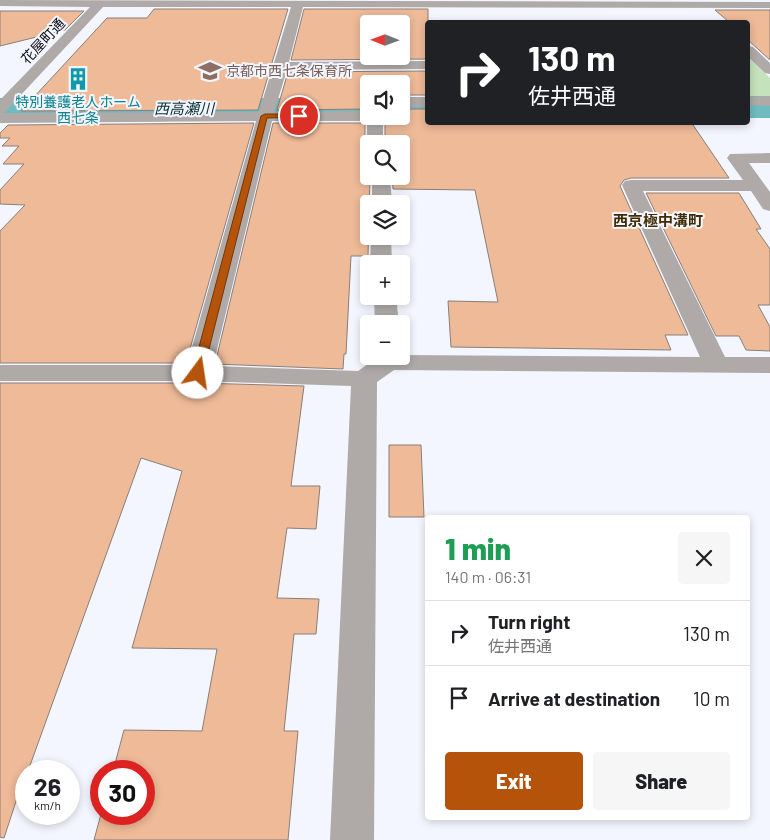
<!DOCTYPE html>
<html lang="en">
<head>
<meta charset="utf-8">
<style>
  :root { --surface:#fff; --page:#f6f6f6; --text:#202124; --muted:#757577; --line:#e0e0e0; --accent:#b45309 }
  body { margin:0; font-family:Barlow,"Noto Sans JP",sans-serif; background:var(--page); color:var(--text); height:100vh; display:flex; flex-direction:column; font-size:19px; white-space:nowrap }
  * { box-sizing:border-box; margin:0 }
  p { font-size:16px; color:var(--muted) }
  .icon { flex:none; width:28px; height:28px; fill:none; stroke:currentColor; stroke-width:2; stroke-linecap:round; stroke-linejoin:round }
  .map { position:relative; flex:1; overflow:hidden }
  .drawer { position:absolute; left:425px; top:515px; width:325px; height:305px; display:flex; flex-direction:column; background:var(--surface); border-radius:5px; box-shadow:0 2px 8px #0003 }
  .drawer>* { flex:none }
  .guide { position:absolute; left:425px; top:20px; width:325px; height:105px; border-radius:5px; box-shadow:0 2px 8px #0003; background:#202124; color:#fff; overflow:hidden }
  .needle { width:32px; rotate:271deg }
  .tools { position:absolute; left:360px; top:15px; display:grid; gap:10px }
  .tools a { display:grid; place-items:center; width:50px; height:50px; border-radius:5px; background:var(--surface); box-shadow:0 2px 8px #0003; font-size:25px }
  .speed { position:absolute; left:15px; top:760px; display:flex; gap:10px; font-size:25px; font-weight:700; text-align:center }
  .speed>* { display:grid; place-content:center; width:65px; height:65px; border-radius:50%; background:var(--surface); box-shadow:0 2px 8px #0003; line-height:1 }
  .speed small { font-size:12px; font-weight:400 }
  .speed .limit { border:8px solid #d22; background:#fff; color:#111 }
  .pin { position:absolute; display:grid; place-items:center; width:42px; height:42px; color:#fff; margin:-21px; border:2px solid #fff; border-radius:50%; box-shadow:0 1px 5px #0007 }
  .me { position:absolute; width:55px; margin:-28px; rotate:14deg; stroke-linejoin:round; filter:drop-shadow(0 0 4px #0008) }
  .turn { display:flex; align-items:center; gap:18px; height:105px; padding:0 20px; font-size:22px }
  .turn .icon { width:65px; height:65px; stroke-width:2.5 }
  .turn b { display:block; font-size:35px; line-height:42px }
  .round { display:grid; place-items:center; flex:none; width:52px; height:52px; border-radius:5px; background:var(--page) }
  .overview { display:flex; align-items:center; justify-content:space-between; height:85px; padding:0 20px }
  h1 { font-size:30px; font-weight:800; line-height:38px; color:#1e9e55 }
  .button { display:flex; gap:10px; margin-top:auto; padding:10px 20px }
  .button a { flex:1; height:58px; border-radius:5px; background:var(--accent); color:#fff; font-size:20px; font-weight:800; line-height:58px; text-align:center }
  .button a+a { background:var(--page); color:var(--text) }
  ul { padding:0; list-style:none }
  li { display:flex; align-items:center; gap:15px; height:65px; padding:0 20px; border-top:1px solid var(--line) }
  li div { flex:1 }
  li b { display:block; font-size:19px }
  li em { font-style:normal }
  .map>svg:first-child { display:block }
</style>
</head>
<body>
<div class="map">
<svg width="770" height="840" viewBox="0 0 770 840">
  <rect width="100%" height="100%" fill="#f3f6fe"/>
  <path fill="#c4e2bb" d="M748,57l22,21v22h-22z"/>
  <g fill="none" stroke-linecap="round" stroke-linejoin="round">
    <path fill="#6fbbc0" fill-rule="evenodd" d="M748,96h22v22h-22z
      M428,97v22l-27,1 -14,-4h14v-18z
      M0,98h369v18h14l-14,4 -369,2z"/>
  </g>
  <path fill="#eeba98" stroke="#887f79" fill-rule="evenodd" d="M154,9h134l-30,101 -237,1 86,-93h40z
    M304,9h124v50l-137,1zM369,24h32v32h-32z
    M715,10h55v50l-22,-20v-18h-19z
    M0,11h84l-19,19 -65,16z
    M428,71v24h-27v-11h-32v25l-92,1 11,-38z
    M401,109h27v13h263l38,56h-98l-7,2 -4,6 68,149h-23l6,15 -220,-3 -3,-46 50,1 -23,-112 -82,-1 -1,-13h9v-32h-16v-28h16z
    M254,123l-68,240h-186v-132l25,-26 -25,-1v-14l24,-26h-21l16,-18h-17l8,-8h-10v-5l8,-8z
    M273,123h92v21l4,5 1,27 -2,80h-17l-5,98h-2l-1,15 -128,-5z
    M646,193h93l22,36h-5l14,20v56h-12l12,22v24l-24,-1 -7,-14h-23z
    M0,383h198l106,3 -13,100h29l-4,43 -29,-1 -10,70 42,1 -3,35h-22l-10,97h14l-10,109h-194l7,-26h43v-43h-31l11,-41 78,1 15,-82 -85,-1 50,-177 -41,-13 -113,313h-2l-22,67 -4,-1z
    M389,445h32l3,72h-35z"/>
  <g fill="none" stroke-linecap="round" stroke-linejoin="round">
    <path fill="#afaaa8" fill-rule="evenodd" d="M0,0l770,2v6l-467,-1 -14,55 139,-1v8l-141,1 -13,42 95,-1v5h14v28h-14v3l-2,-3v-23h-95l-59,245 145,5 17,-12v-3h26v-1l299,2 -78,-172 3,-4 6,-1h112l-16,-22 3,-4 40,-1v10h-21l21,29v19l-7,-2 -12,-18h-108l82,166h45v16l-376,-3 -17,12 -3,458h-44l21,-454 -153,-5h-198v-16h187l69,-244 -256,2v-23l90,-93 -90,-1zM103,7h188l-32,105 -258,1 4,-1z
      M748,46l5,1 17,16v11l-5,-1 -17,-16z
      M770,96v10l-22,-1v-8z
      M401,97h27v10h-27z
      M372,176h18l2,28h-20z
      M371,236h20l1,28h-22z
      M374,296h22l3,28h-24z"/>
  </g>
  <path fill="#b45309" stroke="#753606" d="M299,114l4,2 -1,1 -35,1 -64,255 -5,3h-4l-2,-3 69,-257 4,-2z"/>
  <defs>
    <symbol id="school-bare" viewBox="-9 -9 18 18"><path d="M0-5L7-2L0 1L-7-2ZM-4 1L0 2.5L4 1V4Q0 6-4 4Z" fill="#8d6e63" stroke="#f3f6fe" stroke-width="2.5" paint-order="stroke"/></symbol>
    <symbol id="building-bare" viewBox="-9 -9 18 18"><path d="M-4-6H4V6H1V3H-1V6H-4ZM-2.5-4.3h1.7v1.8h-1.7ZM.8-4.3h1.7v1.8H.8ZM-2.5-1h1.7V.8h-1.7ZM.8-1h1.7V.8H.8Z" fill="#0f9aa8" stroke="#f3f6fe" stroke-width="2.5" paint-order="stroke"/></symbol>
  </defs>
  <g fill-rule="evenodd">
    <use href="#school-bare" x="194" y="55" width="32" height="32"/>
    <use href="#building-bare" x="62" y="63" width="32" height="32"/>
  </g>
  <g text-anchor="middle" stroke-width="4" stroke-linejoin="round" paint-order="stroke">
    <g font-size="14" fill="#0b0d10" stroke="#f3f6fe">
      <text transform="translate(43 41) rotate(-47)" y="5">花屋町通</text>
    </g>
    <g font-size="14" fill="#785e54" stroke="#f3f6fe" text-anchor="start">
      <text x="226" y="76">京都市西七条保育所</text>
    </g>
    <g font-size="14" fill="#0d838f" stroke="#f3f6fe">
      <text x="78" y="107">特別養護老人ホーム<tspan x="78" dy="16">西七条</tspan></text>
    </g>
    <g font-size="15" font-style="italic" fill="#082f32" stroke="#f3f6fe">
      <text x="184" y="114">西高瀬川</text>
    </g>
    <g font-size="15" font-weight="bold" fill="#402d04" stroke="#f3f6fe">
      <text x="658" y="226">西京極中溝町</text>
    </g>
  </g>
</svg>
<div class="tools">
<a><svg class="needle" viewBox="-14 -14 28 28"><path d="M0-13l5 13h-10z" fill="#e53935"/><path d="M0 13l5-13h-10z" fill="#757577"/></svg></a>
<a><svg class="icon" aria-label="sound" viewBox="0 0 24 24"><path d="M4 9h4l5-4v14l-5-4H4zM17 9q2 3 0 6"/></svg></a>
<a><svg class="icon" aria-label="search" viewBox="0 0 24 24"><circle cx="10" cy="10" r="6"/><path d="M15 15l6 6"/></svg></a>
<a><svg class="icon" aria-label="layers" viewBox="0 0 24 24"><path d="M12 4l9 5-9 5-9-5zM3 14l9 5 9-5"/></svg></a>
<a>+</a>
<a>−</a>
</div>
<div class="speed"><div>26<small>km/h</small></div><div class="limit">30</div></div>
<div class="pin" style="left:299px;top:116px;background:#d93025"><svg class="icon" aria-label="arrive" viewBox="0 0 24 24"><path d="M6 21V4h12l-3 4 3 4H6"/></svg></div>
<svg class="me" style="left:198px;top:373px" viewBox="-20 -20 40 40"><circle r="19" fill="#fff"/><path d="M0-13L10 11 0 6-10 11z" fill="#b45309"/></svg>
<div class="guide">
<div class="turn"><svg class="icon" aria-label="right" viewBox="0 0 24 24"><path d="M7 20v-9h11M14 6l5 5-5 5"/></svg><div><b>130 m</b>佐井西通</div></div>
</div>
<section class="drawer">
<div class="overview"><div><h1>1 min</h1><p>140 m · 06:31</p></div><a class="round"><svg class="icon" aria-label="close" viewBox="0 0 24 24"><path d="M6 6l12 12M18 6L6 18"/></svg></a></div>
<ul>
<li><svg class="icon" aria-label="right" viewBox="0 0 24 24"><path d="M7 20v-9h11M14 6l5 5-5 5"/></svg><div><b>Turn right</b><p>佐井西通</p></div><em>130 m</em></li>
<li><svg class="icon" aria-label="arrive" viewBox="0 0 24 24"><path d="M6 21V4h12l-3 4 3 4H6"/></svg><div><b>Arrive at destination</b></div><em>10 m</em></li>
</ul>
<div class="button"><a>Exit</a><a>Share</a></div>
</section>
</div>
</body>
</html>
